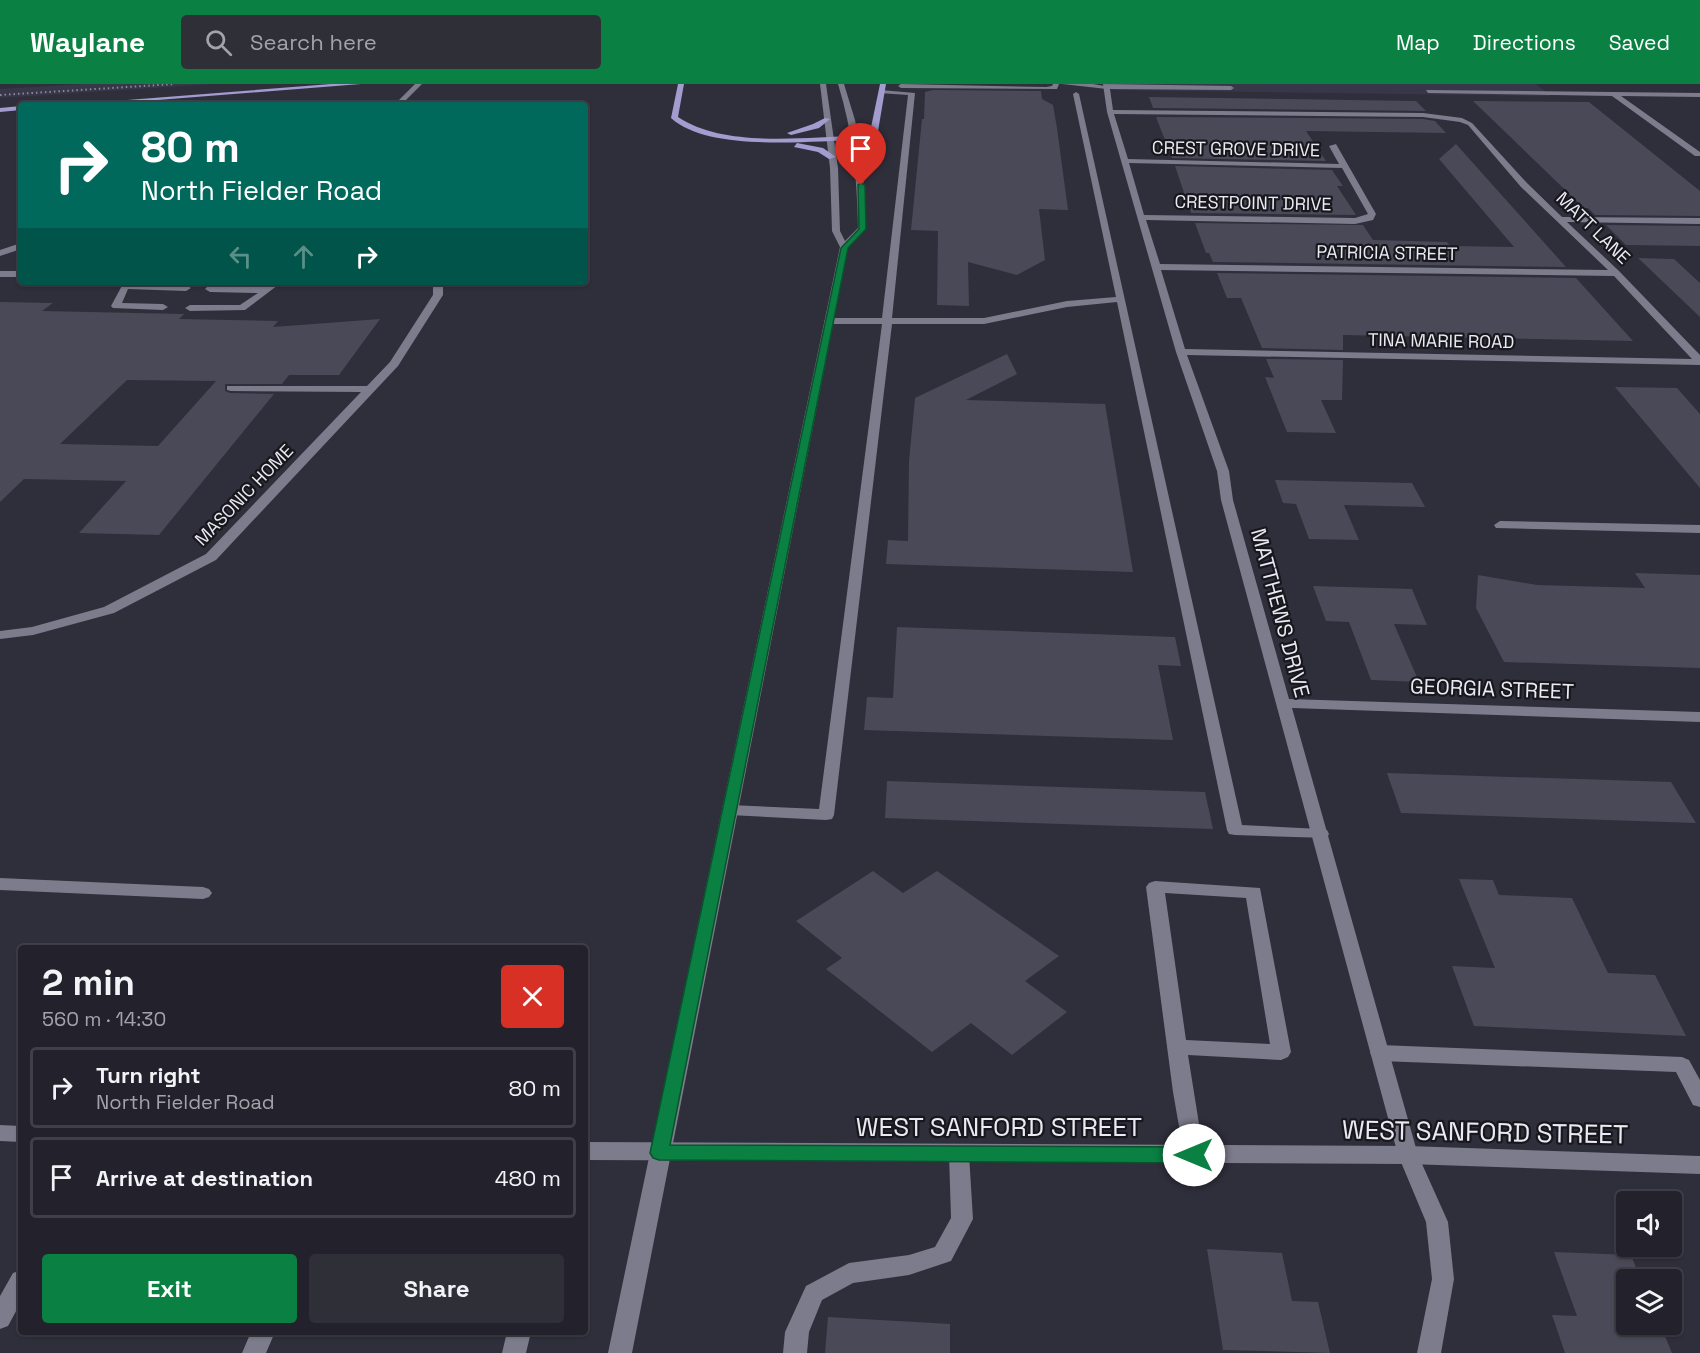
<!DOCTYPE html>
<html lang="en">
<head>
<meta charset="utf-8">
<style>
  :root { --surface:#23222c; --page:#2f2f38; --text:#f1f3f6; --muted:#a3a4a9; --line:#403f48; --accent:#0b8043 }
  body { margin:0; font-family:"Space Grotesk",sans-serif; background:var(--page); color:var(--text); height:100vh; display:flex; flex-direction:column; font-size:22px; white-space:nowrap }
  * { box-sizing:border-box; margin:0 }
  p { font-size:20px; color:var(--muted) }
  .icon { flex:none; width:33px; height:33px; fill:none; stroke:currentColor; stroke-width:2; stroke-linecap:round; stroke-linejoin:round }
  .map { position:relative; flex:1; overflow:hidden }
  .details { position:absolute; left:18px; top:861px; width:570px; height:390px; display:flex; flex-direction:column; background:var(--surface); border-radius:6px; box-shadow:0 2px 4px #0004,0 0 0 2px var(--line) }
  .details>* { flex:none }
  .hud { position:absolute; left:18px; top:18px; width:570px; height:183px; border-radius:6px; box-shadow:0 2px 4px #0004,0 0 0 2px var(--line); background:#00695c; color:#fff; overflow:hidden }
  .controls { position:absolute; left:1616px; top:1107px; display:grid; gap:12px }
  .controls a { display:grid; place-items:center; width:66px; height:66px; border-radius:6px; background:var(--surface); box-shadow:0 2px 4px #0004,0 0 0 2px var(--line); font-size:30px }
  .pin { position:absolute; display:grid; place-items:center; width:51px; height:51px; color:#fff; margin:-62px -26px; border-radius:50% 50% 50% 0; rotate:-45deg; box-shadow:0 0 6px #0007 }
  .pin .icon { rotate:45deg }
  .me { position:absolute; width:66px; margin:-33px; rotate:270deg; stroke-linejoin:round; filter:drop-shadow(0 0 4px #0008) }
  .turn { display:flex; align-items:center; gap:21px; height:126px; padding:0 24px; font-size:27px }
  .turn .icon { width:78px; height:78px; stroke-width:2.5 }
  .turn b { display:block; font-size:42px; line-height:51px }
  .lanes { display:flex; align-items:center; height:57px; padding:0 24px; background:#0003; justify-content:center; gap:30px; direction:ltr }
  .lanes .off { opacity:.35 }
  .round { display:grid; place-items:center; flex:none; width:63px; height:63px; border-radius:6px; background:var(--page) }
  .headline { display:flex; align-items:center; justify-content:space-between; height:102px; padding:0 24px }
  h1 { font-size:36px; font-weight:800; line-height:45px }
  .cta { display:flex; gap:12px; margin-top:auto; padding:12px 24px }
  .cta a { flex:1; height:69px; border-radius:6px; background:var(--accent); color:#fff; font-size:24px; font-weight:800; line-height:69px; text-align:center }
  .cta a+a { background:var(--page); color:var(--text) }
  ul { padding:0; list-style:none }
  li { display:flex; align-items:center; gap:18px; height:81px; margin:0 12px 9px; padding:0 12px; border:3px solid var(--line); border-radius:6px }
  li div { flex:1 }
  li b { display:block; font-size:22px }
  li em { font-style:normal }
  header { display:flex; align-items:center; gap:36px; box-sizing:border-box; height:84px; padding:0 30px; background:var(--accent); color:#fff }
  header strong { font-size:28px }
  nav { display:flex; gap:33px; margin-inline-start:auto; font-size:21px }
  .search { width:420px; height:54px; background:var(--page); display:flex; align-items:center; gap:15px; box-sizing:border-box; padding:0 21px; border-radius:6px; color:var(--muted); font-size:22px }
  .map>svg:first-child { display:block }
</style>
</head>
<body>
<header>
<strong>Waylane</strong>
<div class="search"><svg class="icon" aria-label="search" viewBox="0 0 24 24"><circle cx="10" cy="10" r="6"/><path d="M15 15l6 6"/></svg>Search here</div>
<nav><a>Map</a><a>Directions</a><a>Saved</a></nav>
</header>
<div class="map">
<svg width="1700" height="1269" viewBox="0 0 1700 1269">
  <rect width="100%" height="100%" fill="#2f2e3b"/>
  <path fill="#383649" d="M81,0h133l-214,14v-9z
    M1112,0h424l15,12 -438,-6z"/>
  <path fill="#4a4957" fill-rule="evenodd" d="M933,6l108,1 1,8 11,6 4,23 11,82 -29,-1 6,51 -28,15 -49,-13 1,44 -32,-1 1,-74 -27,-1 11,-111h2l1,-27z
    M1149,13l267,4 10,10 -273,-3z
    M1473,17l116,1 111,89v25l-105,-1 -7,-7h-4z
    M1156,33l267,2 12,2 11,12 -140,-2 20,30 -154,-3z
    M1456,60l110,123 -353,-5 -4,-9h-3l-11,-30 168,2 10,15 74,2 3,4 64,1 -75,-88z
    M1175,82l157,4 11,16h-6l19,29 -165,-2z
    M1606,141l94,1v20l-74,-1z
    M1638,174l36,1 26,24v34z
    M1217,189l359,5 57,63 -290,-6v15l-81,-2 -21,-50h-14z
    M0,218l53,1 -11,8 142,3 -5,5 99,2 -5,6 107,-8 -41,56h-50l-7,9h-57v7l5,2 44,1 -115,141 -80,-2 47,-52 -102,-2 -24,23zM127,296l89,1 -58,65 -98,-2z
    M1007,270l10,20 -51,26 139,4 28,168 -247,-8 2,-24 20,1 1,-80 6,-63z
    M1266,275l77,1 -1,40h-21l15,33 -49,-1 -22,-55 9,1z
    M1615,303l62,1 23,26v74z
    M1275,396l137,3 13,24 -81,-2 15,35 -50,-1 -13,-35 -13,-1z
    M1635,489l65,2v93l-196,-6 -28,-54 2,-33 59,10 108,3z
    M1313,502l99,3 15,36 -33,-1 25,58 -48,-2 -22,-58 -23,-1z
    M897,543l278,10 6,29 -23,-1 15,75 -309,-10 3,-33 26,1z
    M1387,689l284,9 25,41 -295,-10z
    M887,697l318,11 8,37 -328,-11z
    M873,787l30,22 34,-22 122,85 -34,25 42,31 -55,43 -41,-32 -39,29 -106,-83 16,-11 -46,-37z
    M1459,795l34,1 6,15 73,3 36,75 47,2 31,61 -212,-10 -22,-60 43,2z
    M1207,1165l75,4 10,48 26,1 12,51 -107,-3z
    M1554,1168l77,3 10,25h-15v44h34l12,29h-107l-13,-38 25,1z
    M828,1233l122,7v29h-125z"/>
  <g fill="none" stroke-linecap="round" stroke-linejoin="round">
    <path fill="#7d7c8c" fill-rule="evenodd" d="M415,0h7l-21,21h-7z
      M1053,0h6l-2,5 -156,-1 -3,-2 3,-2 145,3 6,-1z
      M1062,0h31l17,3 -3,2z
      M881,6l34,3 -23,225h92l83,-17 49,-4 -43,-203 3,-2 3,2 163,731 79,4 6,1 2,4 -2,4 -92,-3 -6,-1 -2,-4 -110,-528 -50,5 -83,17h-92l-58,491 -2,4 -6,1 -96,-5 -6,-1 -2,-4 2,-4 6,-1 89,4 63,-485h-53l-5,-3 5,-3h53l26,-223 -29,-2z
      M21,159v6l-21,7v-6z
      M0,187h21v6h-21z
      M124,198l62,3 5,3 -5,3 -58,-2 -6,14 41,1 5,3 -5,3 -50,-2 -2,-2z
      M272,198h10l-37,28 -55,1 -5,-3 5,-3h50l18,-12 -48,-1 -5,-3 2,-2h59z
      M433,198h10v13l-45,71 -182,194 -102,53 -81,22 -33,4v-8l32,-4 72,-20 102,-53 155,-162 -130,-1 -4,-1v-4h140l23,-24 43,-67z
      M0,794l203,9 6,2 3,4 -3,4 -6,2 -203,-9z
      M1155,797l105,7 31,164 -3,5 -7,3 -93,-5 16,100 -3,6 -7,3 -7,-3 -3,-6 -11,-63 -27,-205 3,-4zM1165,809l81,5 24,146 -84,-4z
      M1380,961l302,12 7,3 11,20v27l-7,-2 -17,-33 -296,-11 -7,-3 -3,-5 3,-5z
      M959,1061l7,3 3,6 4,65 -22,42 -42,14 -56,8 -31,17 -13,32 -2,21h-24l2,-21 21,-46 43,-23 60,-8 26,-8 16,-29 -2,-64 3,-6z
      M21,1186v32l-13,24 -8,3v-33l13,-23z
      M251,1248h24l-9,21h-24z
      M507,1248h24l-5,21h-24z"/>
    <path fill="#7d7c8c" fill-rule="evenodd" d="M1103,0l128,2 3,2 -3,2 -121,-1 3,21 310,3 39,5 10,5 55,60 35,34 138,1v6l-133,-2 52,49 81,84v10l-513,-10 42,116 4,29 56,199 411,13v10l-408,-14 126,447 30,67 6,57 -13,74h-24l15,-74 -6,-57 -28,-67 -177,-655 -4,-29 -41,-119 -69,-240zM1114,30l309,3 37,5 8,3 53,62 87,83 -448,-6 -14,-44 209,4 18,-4 3,-6 -40,-70 -7,2 10,18 -211,-5zM1129,79l213,5 26,46 -13,4 -211,-3zM1161,186l453,6 78,83 -507,-10z
      M1426,6l274,3v4l-79,-1 79,56v4h-5l-83,-60 -184,-3z
      M1500,437l200,4v8l-204,-5 -2,-3z"/>
    <path fill="#7d7c8c" fill-rule="evenodd" d="M0,1041l21,1v16l-21,-1z
      M585,1058l823,4 292,10v18l-292,-10 -823,-4z"/>
    <path fill="#7d7c8c" fill-rule="evenodd" d="M820,0h6l12,84 2,63 5,10 13,-13c-1,-49 -5,-96 -20,-144h6l11,36 7,36 4,73 -18,19 -216,1105h-24l232,-1106 -8,-16 -2,-63z"/>
    <path fill="#a29ccf" fill-rule="evenodd" d="M331,0h30l-267,21h-31z
      M678,0h6l-6,33c46,31 125,20 179,19l4,2 -4,2c-49,1 -149,12 -186,-22z
      M880,0h6l-9,53 -14,27h-6l12,-27z
      M21,22v4l-21,2v-4z
      M825,34l5,1 -11,9 -28,7 -4,-2 26,-9z
      M797,59l26,5 13,9 -7,2 -11,-7 -24,-5z"/>
    <path stroke="#8d8c97" stroke-width="2" stroke-dasharray="1.5 3" stroke-linecap="butt" d="M0,11l175,-11"/>
  </g>
  <path fill="#0b8043" stroke="#07532c" stroke-width="1.5" d="M861,99l4,2 1,44 -18,19 -178,897 524,2 6,2 3,6 -3,5 -6,3 -535,-3 -6,-2 -3,-5 191,-905 18,-19 -1,-44z"/>
  <g text-anchor="middle" stroke-width="4.5" stroke-linejoin="round" paint-order="stroke">
    <g font-size="18" fill="#ebeaf3" stroke="#17171d">
      <text transform="translate(1236 65) rotate(1)" y="6">CREST GROVE DRIVE</text>
      <text transform="translate(1253 119) rotate(1)" y="6">CRESTPOINT DRIVE</text>
      <text transform="translate(1593 144) rotate(44)" y="6">MATT LANE</text>
      <text transform="translate(1387 169) rotate(1)" y="6">PATRICIA STREET</text>
      <text transform="translate(1441 257) rotate(1)" y="6">TINA MARIE ROAD</text>
      <text transform="translate(244 411) rotate(-46)" y="6">MASONIC HOME</text>
    </g>
    <g font-size="21" fill="#ebeaf3" stroke="#17171d">
      <text transform="translate(1280 529) rotate(75)" y="7">MATTHEWS DRIVE</text>
      <text transform="translate(1492 605) rotate(2)" y="7">GEORGIA STREET</text>
    </g>
    <g font-size="26" fill="#ebeaf3" stroke="#17171d">
      <text x="999" y="1052">WEST SANFORD STREET</text>
      <text transform="translate(1485 1048) rotate(1)" y="9">WEST SANFORD STREET</text>
    </g>
  </g>
</svg>
<div class="controls">
<a><svg class="icon" aria-label="sound" viewBox="0 0 24 24"><path d="M4 9h4l5-4v14l-5-4H4zM17 9q2 3 0 6"/></svg></a>
<a><svg class="icon" aria-label="layers" viewBox="0 0 24 24"><path d="M12 4l9 5-9 5-9-5zM3 14l9 5 9-5"/></svg></a>
</div>
<div class="pin" style="left:861px;top:101px;background:#d93025"><svg class="icon" aria-label="arrive" viewBox="0 0 24 24"><path d="M6 21V4h12l-3 4 3 4H6"/></svg></div>
<svg class="me" style="left:1194px;top:1071px" viewBox="-20 -20 40 40"><circle r="19" fill="#fff"/><path d="M0-13L10 11 0 6-10 11z" fill="#0b8043"/></svg>
<div class="hud">
<div class="turn"><svg class="icon" aria-label="right" viewBox="0 0 24 24"><path d="M7 20v-9h11M14 6l5 5-5 5"/></svg><div><b>80 m</b>North Fielder Road</div></div>
<div class="lanes"><svg class="icon off" aria-label="left" viewBox="0 0 24 24"><path d="M17 20v-9H6M10 6l-5 5 5 5"/></svg><svg class="icon off" aria-label="ahead" viewBox="0 0 24 24"><path d="M12 20V5M6 11l6-6 6 6"/></svg><svg class="icon" aria-label="right" viewBox="0 0 24 24"><path d="M7 20v-9h11M14 6l5 5-5 5"/></svg></div>
</div>
<section class="details">
<div class="headline"><div><h1>2 min</h1><p>560 m · 14:30</p></div><a class="round" style="background:#d93025;color:#fff"><svg class="icon" aria-label="close" viewBox="0 0 24 24"><path d="M6 6l12 12M18 6L6 18"/></svg></a></div>
<ul>
<li><svg class="icon" aria-label="right" viewBox="0 0 24 24"><path d="M7 20v-9h11M14 6l5 5-5 5"/></svg><div><b>Turn right</b><p>North Fielder Road</p></div><em>80 m</em></li>
<li><svg class="icon" aria-label="arrive" viewBox="0 0 24 24"><path d="M6 21V4h12l-3 4 3 4H6"/></svg><div><b>Arrive at destination</b></div><em>480 m</em></li>
</ul>
<div class="cta"><a>Exit</a><a>Share</a></div>
</section>
</div>
</body>
</html>
